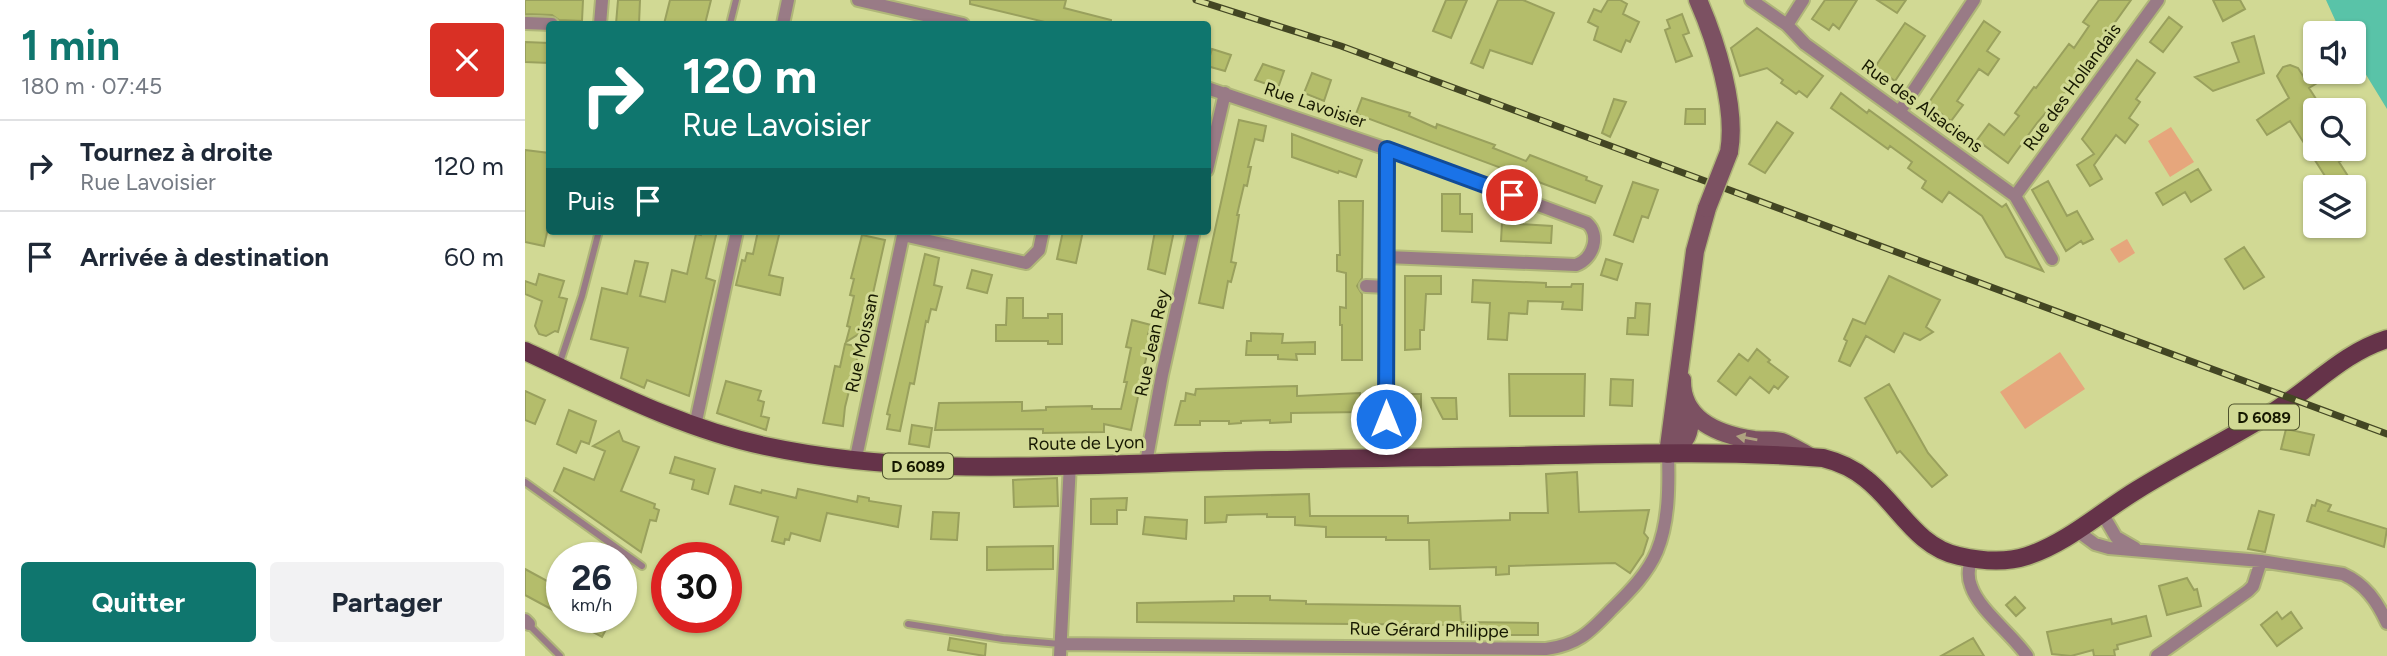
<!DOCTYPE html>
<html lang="fr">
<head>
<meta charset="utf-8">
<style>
  :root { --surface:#fff; --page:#f2f2f3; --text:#1f2937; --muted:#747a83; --line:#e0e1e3; --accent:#0f766e }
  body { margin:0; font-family:Figtree,sans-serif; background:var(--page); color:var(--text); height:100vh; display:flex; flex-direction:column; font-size:26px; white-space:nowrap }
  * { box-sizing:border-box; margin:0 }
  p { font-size:23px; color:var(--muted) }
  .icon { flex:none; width:38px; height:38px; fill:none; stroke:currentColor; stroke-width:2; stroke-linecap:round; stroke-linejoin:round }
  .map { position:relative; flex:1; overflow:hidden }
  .sheet { display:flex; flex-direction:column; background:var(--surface); width:525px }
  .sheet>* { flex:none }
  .guide { position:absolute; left:21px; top:21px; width:665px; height:214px; border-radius:7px; box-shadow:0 2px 5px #0004; background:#0f766e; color:#fff; overflow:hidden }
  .fabs { position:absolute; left:1778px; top:21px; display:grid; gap:14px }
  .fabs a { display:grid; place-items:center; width:63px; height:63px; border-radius:7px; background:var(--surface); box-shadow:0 2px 5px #0004; font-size:35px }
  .speed { position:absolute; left:21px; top:542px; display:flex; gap:14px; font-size:35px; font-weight:700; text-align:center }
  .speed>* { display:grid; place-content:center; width:91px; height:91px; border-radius:50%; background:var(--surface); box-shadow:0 2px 5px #0004; line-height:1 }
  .speed small { font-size:18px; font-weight:400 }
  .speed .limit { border:10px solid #d22; background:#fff; color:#111 }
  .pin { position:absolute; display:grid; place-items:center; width:60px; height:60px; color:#fff; margin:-30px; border:4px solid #fff; border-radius:50%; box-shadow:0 2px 7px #0007 }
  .me { position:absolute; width:77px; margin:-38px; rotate:0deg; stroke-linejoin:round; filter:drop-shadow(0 0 5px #0008) }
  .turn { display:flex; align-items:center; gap:24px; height:147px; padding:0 21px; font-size:32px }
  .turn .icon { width:91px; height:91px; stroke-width:2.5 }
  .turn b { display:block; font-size:49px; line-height:60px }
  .then { display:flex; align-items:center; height:66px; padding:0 21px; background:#0003; gap:14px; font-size:26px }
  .round { display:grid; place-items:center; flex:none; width:74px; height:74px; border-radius:7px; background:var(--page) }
  .head { display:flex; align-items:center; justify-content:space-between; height:119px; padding:0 21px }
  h1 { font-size:42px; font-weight:700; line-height:52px; color:var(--accent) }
  .primary-button { display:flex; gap:14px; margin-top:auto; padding:14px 21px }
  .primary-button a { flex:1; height:80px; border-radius:7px; background:var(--accent); color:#fff; font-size:28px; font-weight:700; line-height:80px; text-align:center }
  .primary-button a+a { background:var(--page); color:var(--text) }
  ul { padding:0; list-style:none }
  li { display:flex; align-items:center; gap:21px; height:91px; padding:0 21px; border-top:2px solid var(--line) }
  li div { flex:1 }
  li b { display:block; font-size:26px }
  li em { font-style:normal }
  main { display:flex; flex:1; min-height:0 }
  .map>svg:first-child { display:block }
</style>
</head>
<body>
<main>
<section class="sheet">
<div class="head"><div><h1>1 min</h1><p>180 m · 07:45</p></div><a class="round" style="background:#d93025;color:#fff"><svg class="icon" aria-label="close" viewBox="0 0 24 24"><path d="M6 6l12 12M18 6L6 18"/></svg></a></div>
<ul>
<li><svg class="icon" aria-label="right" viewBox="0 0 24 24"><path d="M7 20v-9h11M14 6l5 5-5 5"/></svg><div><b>Tournez à droite</b><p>Rue Lavoisier</p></div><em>120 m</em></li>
<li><svg class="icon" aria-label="arrive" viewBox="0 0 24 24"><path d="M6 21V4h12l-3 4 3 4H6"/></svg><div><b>Arrivée à destination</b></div><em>60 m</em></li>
</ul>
<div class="primary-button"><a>Quitter</a><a>Partager</a></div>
</section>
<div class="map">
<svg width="1862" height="656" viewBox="0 0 1862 656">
  <rect width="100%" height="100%" fill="#d1d994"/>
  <path fill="#e6a67c" d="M1646,127l23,35 -24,15 -22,-36z
    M1602,239l8,14 -16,10 -9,-14z
    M1535,352l25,37 -60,40 -25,-37z"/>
  <path fill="#59c3a8" d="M1801,0h61v109l-33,-54v-22h-13z"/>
  <path fill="#b4bd6b" stroke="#99a05d" stroke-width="2" d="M0,0h58l-1,21 -23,-1 -7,-5 -27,-1z
    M93,0h22l-1,24h-23z
    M145,0h41l-6,24h-41z
    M445,0h96l-2,8 47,12v4h-58l-83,-20z
    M921,0h21l-16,38 -18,-7z
    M973,0h25l31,13 -22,51 -42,-14 -7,18 -12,-5z
    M1083,0h12l7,4 -4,10 16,8 -9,20 -4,-2 -5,12 -27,-12 4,-13 -10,-5 6,-13 7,3z
    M1300,0h32l-18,29 -6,-5 -4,6 -17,-11z
    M1352,0h29l-9,13z
    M1574,0h32l-80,112 -3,-2 -11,13 -29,40 -31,-23 12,-16 15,11 15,-19 -4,-3 19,-26 2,1 33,-44 5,4 15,-22 -6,-4z
    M1688,0h27l5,9 -22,12z
    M1157,14l7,19 -6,2 9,21 -16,6 -11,-32 5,-2 -3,-8z
    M1644,17l13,10 -19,25 -13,-10z
    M1459,21l16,11 -13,19 12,8 -11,16 -9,-6 -22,32 6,4 -12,16 -23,-17z
    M1380,23l20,13 -30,45 -20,-14z
    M1232,28l66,48 -16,21 -8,-6 -3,3 -8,-6 -7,-5 2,-3 -16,-12 -27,8 -9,-28z
    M1729,36l10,37 -51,18 -18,-14 44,-15 -7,-19z
    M0,42l24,1v20l-24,-1z
    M687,49l19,6 -6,16 -18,-5z
    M1612,60l18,13 -19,26 4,3 -11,16 9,7 -13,18 -9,-8 -22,30 8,14 -12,7 -13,-21 17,-11 -12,-15z
    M738,64l21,7 -6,17 -23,-8z
    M1765,65l8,3 7,11 17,1 -13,8 9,14 -11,8 8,13v26h25l6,9 -7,4 16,25h-23l-42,-66 -23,14 -10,-15 32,-22 -12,-22 6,-9z
    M787,73l19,7 -7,21 -20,-8z
    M1316,93l26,20 2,-3 133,97 4,-3 37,67 -37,-14 -24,-41 -33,-24 -7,10 -20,-14 4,-7 -18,-13 4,-6 -22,-16 -2,3 -57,-41z
    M837,98l48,15 -1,3 27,12 1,-4 58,21 -2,3 33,13 4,-6 57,22 -1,3 16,6 -7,17 -239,-89z
    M1089,99l12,3 -16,35 -8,-4z
    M1161,109h19v15h-20z
    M714,120l27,6 -3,15 -8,-2 -7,28h3l-4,19 -3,-1 -7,30h2l-8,47 5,1 -5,19 -3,-1 -5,27 -24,-5z
    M1252,122l16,11 -28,40 -16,-9z
    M767,134l70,26 -6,17 -17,-6 -1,2 -46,-16z
    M0,150l24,3v71l-5,22 -19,-4z
    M1673,169l13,21 -20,12 -6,-10 -22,13 -7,-12z
    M1523,181l19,35 10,-5 16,28 -10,5 -2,-3 -15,10 -34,-61z
    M1108,182l25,8 -10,28 -6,-2 -9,26 -19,-7z
    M917,194h18v20h12v18l-30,-1z
    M814,201h24l-1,77 -5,8 5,8v66h-20v-35h-2v-18l6,1v-35l-9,-2v-16h3z
    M977,223l50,3 -1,17 -50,-2z
    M177,231h15l-11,47 9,3 -26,115 -42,-16 -3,8 -23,-10 7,-30 -37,-9 11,-51 25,6 8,-33 13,2 -8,33 25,6 7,-32 15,4 9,-40 5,1z
    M233,231h22l-11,44 14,3 -3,17 -44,-10 6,-25 3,1 2,-8 6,1z
    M538,231h20l-7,32 -19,-4z
    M630,231h19l-9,43 -17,-5z
    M337,235l23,5 -18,80 2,4 -1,4 -22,14 4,-15 -3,-1 7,-30 -4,-1 4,-16 -3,-1z
    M1719,247l20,30 -20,12 -19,-30z
    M400,254l14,4 -5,27 8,2 -6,23 -5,-1 -3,13 -2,-1 -12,63 -4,-1 -10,48 -13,-2 3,-14 -3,-1z
    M1081,259l16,5 -5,16 -16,-5z
    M447,270l20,5 -5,18 -20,-5z
    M14,274l25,7 -5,16 8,2 -9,33 -3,-1 -9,5 -7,-2 -4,-8 7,-25 -17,-7v-13l11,4z
    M880,276h36v18h-15l-2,36h-4v19l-15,1z
    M1364,276l51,24 -14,27 7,5 -13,8 -16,-7 -10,19 -28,-16 -16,30 -11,-5 8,-20 -3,-2 9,-20 12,5z
    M948,280l73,3v4h25l1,-3h11l-1,26 -20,-1 1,-7 -35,-1 -1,13 -18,-1 -2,27 -19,-1 2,-36 -18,-1z
    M482,298h16v20h25v-4h14v30h-14v-3h-52v-16h10z
    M1111,303l14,1 -2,31 -21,-1 1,-16h7z
    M607,320l19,5 -3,9 3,1 -20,95 -27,-6v8l-61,1v-4l-108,1 4,-27 83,-1v9l24,-1v-3l46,-1v3h29l6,-27h-3l7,-34 -5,-1z
    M726,333l32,1 -1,9 33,-1v12h-19l1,6 -19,-1v-4h-32l1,-14h4z
    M320,344l15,3 -15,60 -2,19 -20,-3 12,-57 5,1z
    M1232,349l13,11 -2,2 20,15 -10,12 -4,-3 -5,7 -19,-16 -14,18 -18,-14 21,-27 9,7z
    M984,374h76l-1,42h-74z
    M1086,379l22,1 -1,26 -22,-1z
    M201,381l35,10 -3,9 6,2 -3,14 8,2 -3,12 -49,-17z
    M1364,384l39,69 19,22 -15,12 -32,-36 -3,2 -32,-55z
    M772,386v10l63,-3 1,19 -70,1v9l-21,1v-3l-29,1v2l-12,1v-3h-29v4h-25l6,-24h4l1,-8 9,2 1,-6z
    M0,391l20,9 -10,24 -10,-4z
    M878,394h18v26h-18z
    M907,398h24l1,21h-14z
    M44,410l27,11 -7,23 -8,-3 -5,12 -19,-9z
    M387,425l20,3 -3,19 -20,-3z
    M1761,429l28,6 -5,20 -28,-6z
    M94,431l4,10 16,6 -18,44 34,13 -1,4 5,2 -3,11 -6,-1 -9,32 -87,-61 10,-23 30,12 11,-29 -12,-5z
    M150,457l40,12 -7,25 -16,-5 2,-9 -24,-7z
    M1052,472l2,40 70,-2 -5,23 4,5 -5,16 -13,19 -15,-10 -106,3v8l-13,1v-8l-66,2 -1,-29h-43v-3h-60v-10l-31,-2v-8h-28v-3l-40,1 -1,7 -21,1v-26l104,-3 1,22h98v7l102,-3v-7h38l-2,-39z
    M532,478l1,28 -44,1 -1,-27z
    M210,486l26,7 1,-3 34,8 2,-9 59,13 1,-6 11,2v3l32,5 -3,21 -71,-14 -7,28 -29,-8 -2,7 -4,-1 -1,5 -12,-3 6,-24 -48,-13z
    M602,498l-1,12h-9v14h-26v-25z
    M1792,500l14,5 -3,6 59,18 -3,18 -77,-26 5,-16 3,1z
    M1734,511l15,4 -9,37 -17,-3z
    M408,512l26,1 -2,27 -26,-1z
    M620,517l42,3 -1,19 -43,-5z
    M528,546v23l-66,1v-23z
    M0,569l37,20v26l-37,-20z
    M1662,578l7,12 3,-1 4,17 -34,9 -8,-29z
    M709,596h36v4l36,1v3l154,2 1,16 77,1v12h-77v-10l-324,-3v-19l97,-2z
    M1490,597l10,11 -9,8 -10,-11z
    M1752,612l5,7 9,-7 11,16 -25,18 -16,-21z
    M1621,616l5,20 -34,9 1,4 -4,1 1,6h-21l-1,-6 -22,6 -19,-2 -5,-22 64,-13 1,5z
    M42,618h45l-10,19z
    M425,638l36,6 -1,12 -37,-6z
    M1448,638l11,18h-43z"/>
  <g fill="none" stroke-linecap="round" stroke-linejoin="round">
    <defs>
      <path id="service" d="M205,24l6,-24
        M34,365l23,-69 17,-65
        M0,482l117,84
        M383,624l95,15 57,5
        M4,625l31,31"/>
      <path id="minor" d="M333,0l105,24
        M1226,0l36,25 18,19 210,152 37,63
        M0,23l27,1
        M75,24l2,-24
        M258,24l5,-24
        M1262,25l16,-25
        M682,88l180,61 200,74c14,12 6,36 -11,42l-189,-8
        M1375,111l74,-111
        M682,170l18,-77
        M1490,196l143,-196
        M378,235l123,28 13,-13 4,-19
        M841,286l21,1
        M170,426l42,-195
        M861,459l1,-310
        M330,462l49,-231
        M621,463l16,-88 32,-144
        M1577,513l14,24 19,11
        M1551,530l19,14 14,4 152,13 82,13c22,10 34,27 44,49
        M1446,558c-2,10 -4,18 0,28 8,24 41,48 56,70
        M0,620l4,4
        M535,644l486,5c31,-4 43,-16 64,-38 17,-17 37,-36 47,-60 12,-29 12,-66 11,-97
        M535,656l10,-192
        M1632,656l91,-65 5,-5 8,-25"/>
      <path id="secondary" d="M1173,0c18,41 39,108 31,152
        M1157,380c-1,41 39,55 72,60 9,1 19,0 28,2 10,4 19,10 29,15
        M1143,454l27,-203 12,-43
        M1143,454c19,-11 23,-22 22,-43"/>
      <path id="primary" d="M0,351c78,36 155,77 240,95 130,28 263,21 396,17 117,-4 234,-5 351,-7 103,-2 208,-6 311,2 16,4 30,10 43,21 32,25 50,68 93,77 22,5 47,7 68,0 40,-13 74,-44 110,-66 45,-28 93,-51 139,-80 38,-24 67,-57 111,-71"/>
    </defs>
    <use href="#service" stroke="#afb679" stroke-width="10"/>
    <use href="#minor" stroke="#afb679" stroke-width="16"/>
    <use href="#secondary" stroke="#afb679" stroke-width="21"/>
    <use href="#primary" stroke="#afb679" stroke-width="21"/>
    <use href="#service" stroke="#997b86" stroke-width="6"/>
    <use href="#minor" stroke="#997b86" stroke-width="12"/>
    <use href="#secondary" stroke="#7c5162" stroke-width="18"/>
    <use href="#primary" stroke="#653349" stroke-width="18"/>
    <defs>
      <path id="rail" d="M671,0l145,46 1046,388"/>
    </defs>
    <use href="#rail" stroke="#434623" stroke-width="7"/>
    <use href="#rail" stroke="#d1d994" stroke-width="4.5" stroke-dasharray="13" stroke-linecap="butt"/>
    <defs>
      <path id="secondary-bridge" d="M1182,208l22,-56"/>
    </defs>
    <use href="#secondary-bridge" stroke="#afb679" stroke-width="21" stroke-linecap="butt"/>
    <use href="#secondary-bridge" stroke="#7c5162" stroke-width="18"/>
  </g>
  <defs><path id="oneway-solid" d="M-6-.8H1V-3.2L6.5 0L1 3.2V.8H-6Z" transform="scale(1.75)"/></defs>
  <use fill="#afa380" href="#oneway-solid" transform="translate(1222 438) rotate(-170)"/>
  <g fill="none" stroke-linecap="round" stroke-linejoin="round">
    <defs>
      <path id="route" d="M861,419l1,-270 125,46"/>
    </defs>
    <use href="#route" stroke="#114b97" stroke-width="18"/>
    <use href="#route" stroke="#1a73e8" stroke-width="12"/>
  </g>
  <g text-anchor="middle" stroke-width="6" stroke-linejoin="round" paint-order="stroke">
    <g fill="#d1d994" stroke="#4e522c" stroke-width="2">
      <rect x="1704" y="404.5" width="70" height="25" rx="5"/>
      <rect x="358" y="453.5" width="70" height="25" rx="5"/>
    </g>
    <g font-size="16" font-weight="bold" fill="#161800">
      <text x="1739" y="423">D 6089</text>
      <text x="393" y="472">D 6089</text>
    </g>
    <g font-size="18" fill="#161800" stroke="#d1d994">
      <text transform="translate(1547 87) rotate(-54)" y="6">Rue des Hollandais</text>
      <text transform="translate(790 105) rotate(19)" y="6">Rue Lavoisier</text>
      <text transform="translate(1397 106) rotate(36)" y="6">Rue des Alsaciens</text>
      <text transform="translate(337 343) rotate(-78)" y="6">Rue Moissan</text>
      <text transform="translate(627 343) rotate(-78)" y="6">Rue Jean Rey</text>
      <text transform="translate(561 443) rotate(-1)" y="6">Route de Lyon</text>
      <text transform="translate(904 630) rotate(1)" y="6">Rue Gérard Philippe</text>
    </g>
  </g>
</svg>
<div class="fabs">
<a><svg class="icon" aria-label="sound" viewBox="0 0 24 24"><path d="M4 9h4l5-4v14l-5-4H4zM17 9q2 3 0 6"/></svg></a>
<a><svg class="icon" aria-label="search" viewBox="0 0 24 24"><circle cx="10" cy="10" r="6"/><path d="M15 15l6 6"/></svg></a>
<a><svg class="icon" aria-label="layers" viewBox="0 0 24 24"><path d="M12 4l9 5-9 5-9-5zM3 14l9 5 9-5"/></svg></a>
</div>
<div class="speed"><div>26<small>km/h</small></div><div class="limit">30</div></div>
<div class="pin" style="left:987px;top:195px;background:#d93025"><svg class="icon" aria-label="arrive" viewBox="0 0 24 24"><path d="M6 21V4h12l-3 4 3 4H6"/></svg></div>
<svg class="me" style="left:861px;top:419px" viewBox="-20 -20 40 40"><circle r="17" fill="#1a73e8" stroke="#fff" stroke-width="3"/><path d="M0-11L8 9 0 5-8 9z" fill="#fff"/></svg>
<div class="guide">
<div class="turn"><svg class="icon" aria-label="right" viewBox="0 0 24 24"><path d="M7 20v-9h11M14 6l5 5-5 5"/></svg><div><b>120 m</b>Rue Lavoisier</div></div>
<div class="then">Puis<svg class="icon" aria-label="arrive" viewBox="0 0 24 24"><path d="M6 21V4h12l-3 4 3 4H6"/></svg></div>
</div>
</div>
</main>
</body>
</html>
